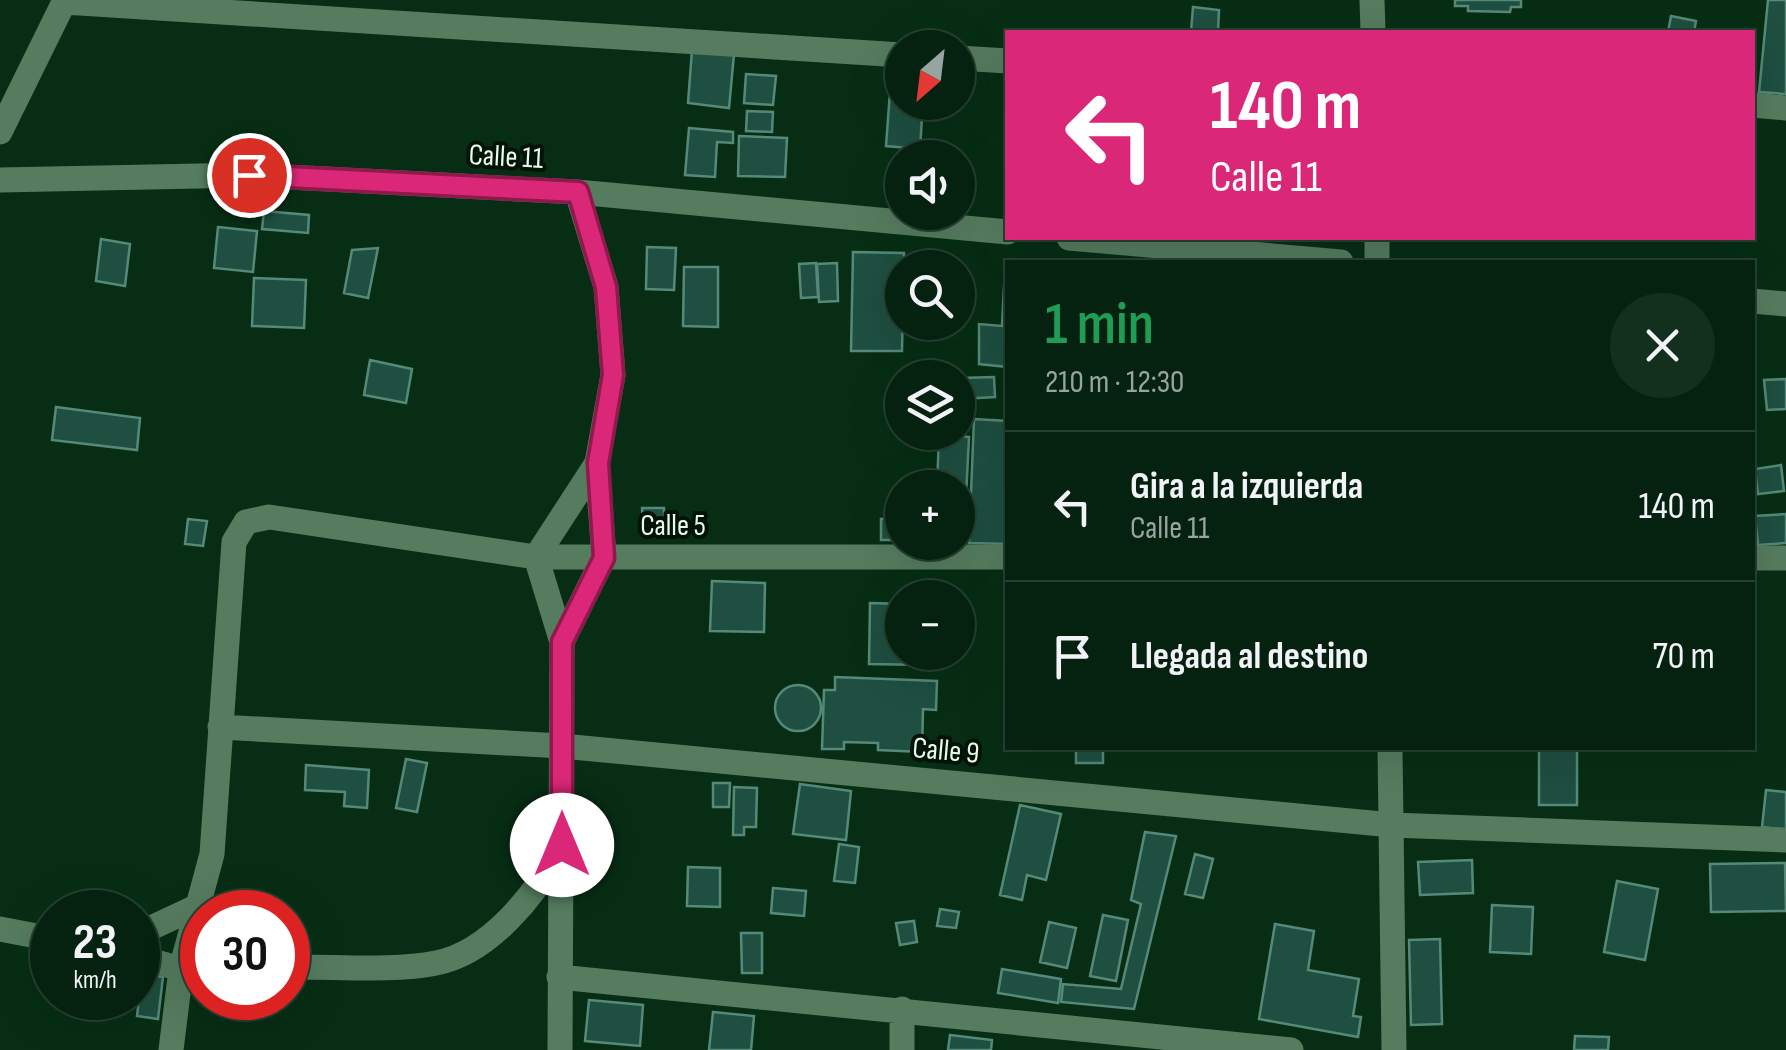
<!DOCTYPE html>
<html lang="es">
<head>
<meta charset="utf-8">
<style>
  :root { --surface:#052210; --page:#132f1e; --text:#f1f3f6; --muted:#97a49f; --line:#263f30 }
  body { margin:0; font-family:"Sofia Sans Condensed",sans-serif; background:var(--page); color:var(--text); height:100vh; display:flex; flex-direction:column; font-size:38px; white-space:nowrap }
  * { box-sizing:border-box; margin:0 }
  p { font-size:32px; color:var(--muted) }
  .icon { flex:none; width:55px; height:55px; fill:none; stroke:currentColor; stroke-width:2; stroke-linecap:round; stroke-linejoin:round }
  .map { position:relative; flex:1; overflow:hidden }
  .sheet { position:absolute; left:1005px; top:260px; width:750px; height:490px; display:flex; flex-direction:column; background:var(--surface); border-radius:0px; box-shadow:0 10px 40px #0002,0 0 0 2px var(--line) }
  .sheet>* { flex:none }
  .guide { position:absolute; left:1005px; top:30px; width:750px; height:210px; border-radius:0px; box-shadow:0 10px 40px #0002,0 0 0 2px var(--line); background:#db2777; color:#fff; overflow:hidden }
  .needle { width:65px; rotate:208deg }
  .tools { position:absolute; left:885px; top:30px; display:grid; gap:20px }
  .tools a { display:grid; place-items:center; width:90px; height:90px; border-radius:50%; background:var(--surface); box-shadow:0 10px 40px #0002,0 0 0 2px var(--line); font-size:50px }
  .speed { position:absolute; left:30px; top:890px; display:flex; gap:20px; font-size:50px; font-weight:700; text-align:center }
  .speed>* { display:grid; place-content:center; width:130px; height:130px; border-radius:50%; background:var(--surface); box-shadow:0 10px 40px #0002,0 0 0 2px var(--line); line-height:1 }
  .speed small { font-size:25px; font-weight:400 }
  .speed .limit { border:15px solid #d22; background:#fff; color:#111 }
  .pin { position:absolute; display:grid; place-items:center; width:85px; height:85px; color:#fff; margin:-42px; border:5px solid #fff; border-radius:50%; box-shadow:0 2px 10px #0007 }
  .me { position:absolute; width:110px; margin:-55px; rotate:0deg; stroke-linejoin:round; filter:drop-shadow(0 0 8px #0008) }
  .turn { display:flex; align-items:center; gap:35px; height:210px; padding:0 40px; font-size:45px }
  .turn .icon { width:130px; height:130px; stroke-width:2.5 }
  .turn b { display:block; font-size:70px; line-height:85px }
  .round { display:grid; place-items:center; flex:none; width:105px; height:105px; border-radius:52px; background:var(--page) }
  .overview { display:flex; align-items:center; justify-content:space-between; height:170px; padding:0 40px }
  h1 { font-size:60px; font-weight:600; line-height:75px; color:#1e9e55 }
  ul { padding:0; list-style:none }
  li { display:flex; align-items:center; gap:30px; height:150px; padding:0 40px; border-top:2px solid var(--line) }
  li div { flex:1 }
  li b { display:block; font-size:38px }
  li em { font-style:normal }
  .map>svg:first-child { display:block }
</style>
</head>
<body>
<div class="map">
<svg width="1786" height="1050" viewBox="0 0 1786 1050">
  <rect width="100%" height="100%" fill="#072e15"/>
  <path fill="#1e4f41" stroke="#558978" stroke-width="2.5" d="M1455,0h66v7h-10l-1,5 -42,-1v-5h-13z
    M1768,0h18v94l-27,-2z
    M1193,7l26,3 -1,22h-27z
    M1671,16l25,5 -2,11h-26z
    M692,50l42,4 -5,54 -41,-5z
    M746,74l30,2 -3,29 -29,-2z
    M890,91l12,1v10h21l-3,47 -34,-3z
    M747,111l26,1 -1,20 -26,-1z
    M689,128l44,4v11l-16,-1 -2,35 -30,-2z
    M739,136l48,2 -2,39 -47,-1z
    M264,211l45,4 -1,18 -46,-4z
    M218,227l39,4 -4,41 -39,-4z
    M101,239l29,5 -5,42 -29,-5z
    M647,247l29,1 -2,42 -28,-1z
    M378,248l-10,50 -24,-5 8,-43z
    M853,252l51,1 -2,98h-51z
    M816,263l2,34 -17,1 -2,-34z
    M837,263l1,38 -19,1 -2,-38z
    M684,267h34v60l-35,-1z
    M254,278l52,2 -2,48 -52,-2z
    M1004,287h4v80l-29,-3v-40l23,2z
    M370,360l42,9 -6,34 -42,-8z
    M994,377l1,20 -34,2 -1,-21z
    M1786,379v30l-19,1 -3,-30z
    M56,407l84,11 -3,32 -85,-10z
    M974,419l34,2v123l-39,-1z
    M939,435l30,2 -3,60 -8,-1v-8h-21z
    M1781,465l3,26 -26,3 -3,-25z
    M642,508h22v22h-21z
    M1786,514v29l-28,2 -3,-29z
    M899,518v22h-18v-21z
    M188,519l19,2 -4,25 -18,-2z
    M712,581l53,2 -1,49 -54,-1z
    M870,603l32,1v48h24v13l-57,-1z
    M835,677l102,4 -1,29 -13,-1 -1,43 -44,-2v-7l-34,-1v7h-22l2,-59h11z
    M775 708a23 23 0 1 1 46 0a23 23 0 1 1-46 0Z
    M1076,748h27v15h-27z
    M1539,748h38v57h-38z
    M406,759l21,4 -10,49 -21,-4z
    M306,765l63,5 -2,38 -23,-2 1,-14 -40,-2z
    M713,783h17l-1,24h-16z
    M800,784l51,7 -5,49 -53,-6z
    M734,787l23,1 -1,39h-12v8h-11z
    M1766,790l20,2v38l-24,-3z
    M1020,805l41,9 -15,66 -19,-5 -5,25 -22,-5z
    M1145,832l31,4 -42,173 -73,-7 2,-18 58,5 20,-85 -10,-4z
    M839,844l20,3 -4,36 -21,-2z
    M1195,854l18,5 -10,39 -18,-4z
    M1472,860l1,33 -53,2 -2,-33z
    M1785,863l1,48 -75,1 -1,-48z
    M688,867l32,1v39l-33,-1z
    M1617,881l41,8 -13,71 -41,-8z
    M773,888l33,3 -2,25 -33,-3z
    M1492,905l41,2 -2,47 -41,-2z
    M940,909l19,3 -3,16 -19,-2z
    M1103,915l25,5 -12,61 -26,-5z
    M914,921l3,21 -17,3 -4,-22z
    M1049,922l27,6 -9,40 -27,-6z
    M1275,924l39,7 -6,39 51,9 -6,37 8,1 -3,20 -99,-18z
    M741,933h21v40h-20z
    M1440,939l2,85 -31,1 -2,-85z
    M1002,969l59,10 -3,24 -60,-10z
    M142,974l21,3 -5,42 -21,-3z
    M589,1000l54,5 -3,41 -55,-5z
    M713,1012l41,4 -3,34h-42z
    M950,1035l42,5 -1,10h-43z
    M1575,1036l34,1 -1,13h-34z"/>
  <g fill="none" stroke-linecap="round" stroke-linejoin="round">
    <path stroke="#557c5f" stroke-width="25" d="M1372,0l1,32
      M64,2l838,53
      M958,58l50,3
      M1752,105l34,3
      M0,132l64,-130
      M0,180l249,-5 328,17 431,40
      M1069,238l272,24
      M1377,238v24
      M1752,301l34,3
      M1752,558h34
      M562,642l42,-85 -7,-94 16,-88 -7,-88 -29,-95
      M220,727l342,19 830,79 394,15
      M1390,748l4,302
      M0,929l52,10
      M138,934l60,-28
      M138,957l43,12h21
      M288,967c45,-1 104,5 148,-4 53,-10 99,-68 123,-112
      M559,977l732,73
      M171,1050l10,-81 31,-115 22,-312 12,-20 23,-5 267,40h472
      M560,1050l2,-408 -26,-85 61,-94
      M902,1050v-41"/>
  </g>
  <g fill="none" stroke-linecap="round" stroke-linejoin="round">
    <defs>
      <path id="route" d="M249,175l329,17 28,95 7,88 -15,88 6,95 -42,84v203"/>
    </defs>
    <use href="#route" stroke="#8e194d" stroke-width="25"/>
    <use href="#route" stroke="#db2777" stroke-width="18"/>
  </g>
  <g text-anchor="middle" stroke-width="8" stroke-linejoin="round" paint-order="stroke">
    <g font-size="30" fill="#e7fceb" stroke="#041308">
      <text transform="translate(506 156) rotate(3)" y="10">Calle 11</text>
      <text x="673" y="535">Calle 5</text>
      <text transform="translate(946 750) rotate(5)" y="10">Calle 9</text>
    </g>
  </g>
</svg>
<div class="tools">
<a><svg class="needle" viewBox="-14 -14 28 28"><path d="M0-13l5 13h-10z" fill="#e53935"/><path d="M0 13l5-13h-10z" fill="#97a49f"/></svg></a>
<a><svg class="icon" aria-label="sound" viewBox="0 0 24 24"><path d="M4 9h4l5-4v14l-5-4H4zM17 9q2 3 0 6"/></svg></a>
<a><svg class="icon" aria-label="search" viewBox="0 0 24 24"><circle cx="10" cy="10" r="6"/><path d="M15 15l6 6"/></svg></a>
<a><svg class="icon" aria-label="layers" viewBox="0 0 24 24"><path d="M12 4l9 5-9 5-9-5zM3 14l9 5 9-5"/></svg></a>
<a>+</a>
<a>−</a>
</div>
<div class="speed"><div>23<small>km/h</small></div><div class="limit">30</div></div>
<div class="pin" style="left:249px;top:175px;background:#d93025"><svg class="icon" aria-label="arrive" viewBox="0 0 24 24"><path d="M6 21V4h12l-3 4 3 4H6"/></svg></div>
<svg class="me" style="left:562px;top:845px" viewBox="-20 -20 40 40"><circle r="19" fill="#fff"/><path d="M0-13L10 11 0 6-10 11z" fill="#db2777"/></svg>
<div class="guide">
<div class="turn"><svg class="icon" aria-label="left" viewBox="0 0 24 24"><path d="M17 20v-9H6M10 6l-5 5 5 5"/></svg><div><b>140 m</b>Calle 11</div></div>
</div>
<section class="sheet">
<div class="overview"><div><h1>1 min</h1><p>210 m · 12:30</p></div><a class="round"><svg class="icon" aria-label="close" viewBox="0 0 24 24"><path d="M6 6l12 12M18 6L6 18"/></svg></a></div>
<ul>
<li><svg class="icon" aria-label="left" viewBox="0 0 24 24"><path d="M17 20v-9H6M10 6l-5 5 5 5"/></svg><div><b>Gira a la izquierda</b><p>Calle 11</p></div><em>140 m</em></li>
<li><svg class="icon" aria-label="arrive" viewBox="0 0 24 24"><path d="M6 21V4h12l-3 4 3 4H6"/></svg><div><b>Llegada al destino</b></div><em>70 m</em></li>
</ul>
</section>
</div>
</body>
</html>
